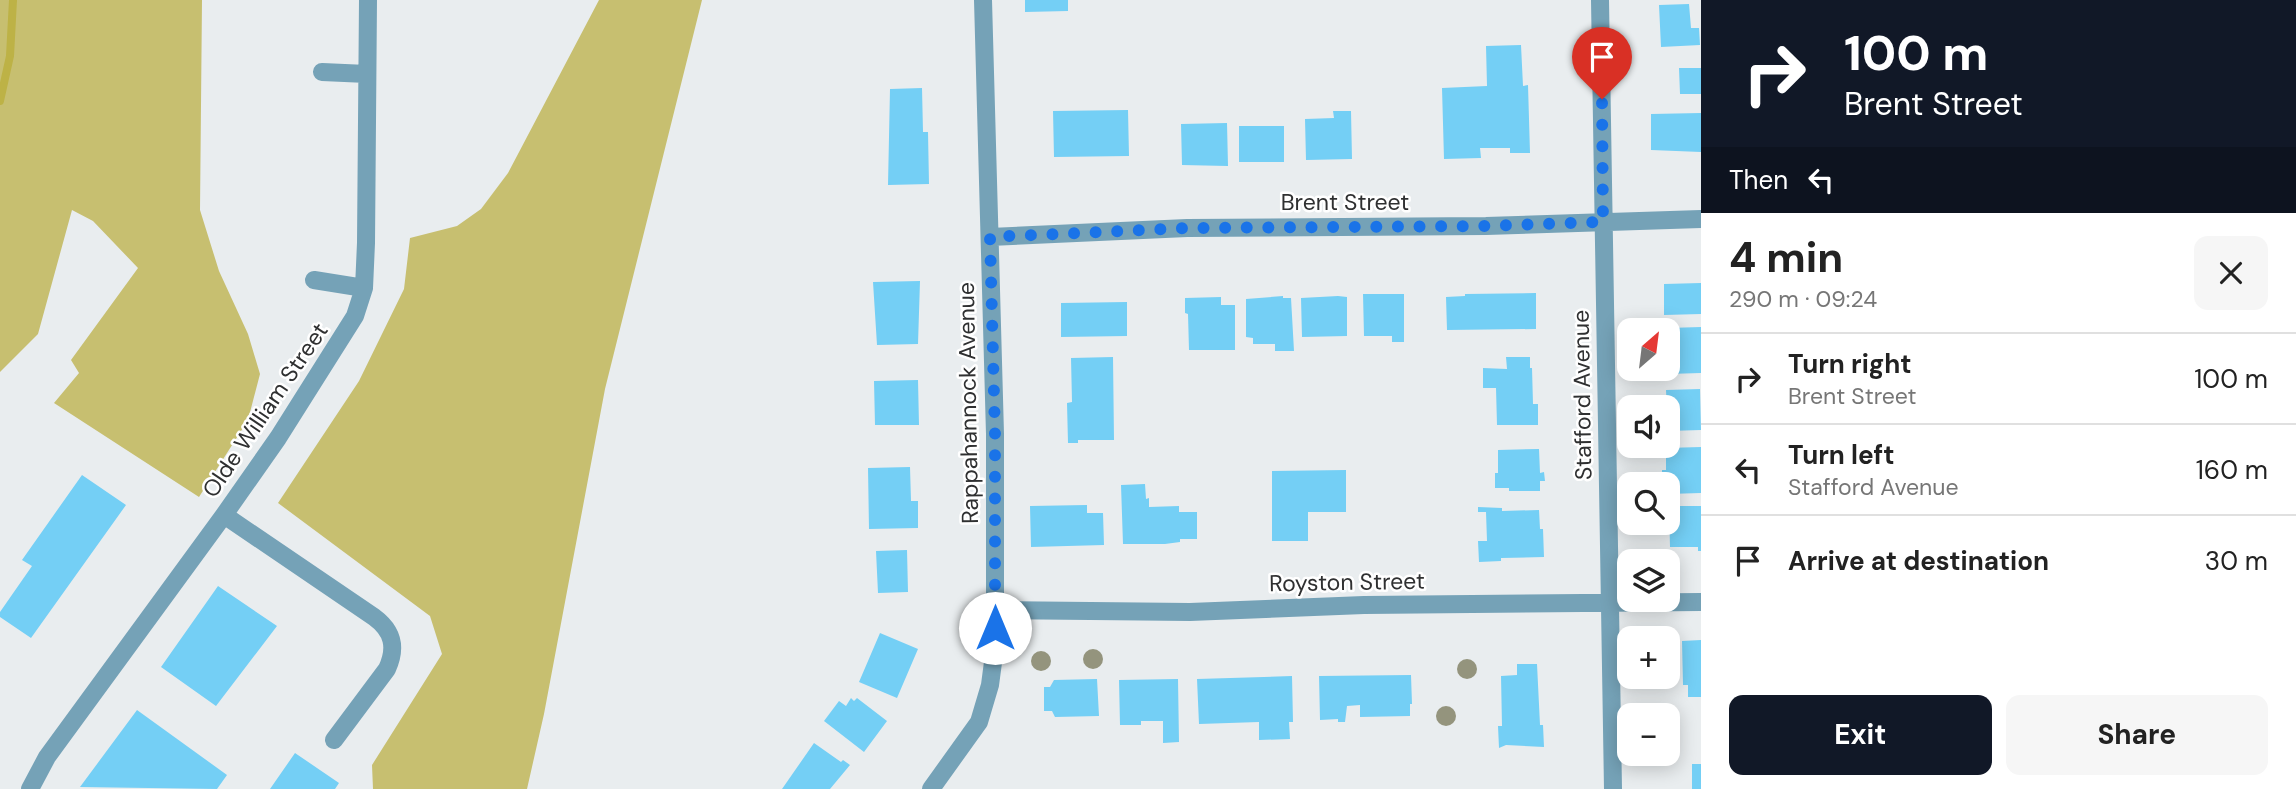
<!DOCTYPE html>
<html lang="en">
<head>
<meta charset="utf-8">
<style>
  :root { --surface:#fff; --page:#f6f6f6; --text:#222; --muted:#767676; --line:#e0e0e0; --accent:#111827 }
  body { margin:0; font-family:"DM Sans",sans-serif; background:var(--page); color:var(--text); height:100vh; display:flex; flex-direction:column; font-size:26px; white-space:nowrap }
  * { box-sizing:border-box; margin:0 }
  p { font-size:23px; color:var(--muted) }
  .icon { flex:none; width:38px; height:38px; fill:none; stroke:currentColor; stroke-width:2; stroke-linecap:round; stroke-linejoin:round }
  .map { position:relative; flex:1; overflow:hidden }
  .drawer { display:flex; flex-direction:column; background:var(--surface); width:595px }
  .drawer>* { flex:none }
  .guide { background:#111827; color:#fff; overflow:hidden }
  .needle { width:46px; rotate:28deg }
  .fabs { position:absolute; left:1617px; top:318px; display:grid; gap:14px }
  .fabs a { display:grid; place-items:center; width:63px; height:63px; border-radius:14px; background:var(--surface); box-shadow:0 4px 18px #0003; font-size:35px }
  .pin { position:absolute; display:grid; place-items:center; width:60px; height:60px; color:#fff; margin:-72px -30px; border-radius:50% 50% 50% 0; rotate:-45deg; box-shadow:0 0 7px #0007 }
  .pin .icon { rotate:45deg }
  .me { position:absolute; width:77px; margin:-38px; rotate:0deg; stroke-linejoin:round; filter:drop-shadow(0 0 5px #0008) }
  .turn { display:flex; align-items:center; gap:24px; height:147px; padding:0 28px; font-size:32px }
  .turn .icon { width:91px; height:91px; stroke-width:2.5 }
  .turn b { display:block; font-size:49px; line-height:60px }
  .then { display:flex; align-items:center; height:66px; padding:0 28px; background:#0003; gap:14px; font-size:26px }
  .round { display:grid; place-items:center; flex:none; width:74px; height:74px; border-radius:14px; background:var(--page) }
  .headline { display:flex; align-items:center; justify-content:space-between; height:119px; padding:0 28px }
  h1 { font-size:42px; font-weight:700; line-height:52px }
  .primary-button { display:flex; gap:14px; margin-top:auto; padding:14px 28px }
  .primary-button a { flex:1; height:80px; border-radius:14px; background:var(--accent); color:#fff; font-size:28px; font-weight:700; line-height:80px; text-align:center }
  .primary-button a+a { background:var(--page); color:var(--text) }
  ul { padding:0; list-style:none }
  li { display:flex; align-items:center; gap:21px; height:91px; padding:0 28px; border-top:2px solid var(--line) }
  li div { flex:1 }
  li b { display:block; font-size:26px }
  li em { font-style:normal }
  main { display:flex; flex:1; min-height:0 }
  .map>svg:first-child { display:block }
</style>
</head>
<body>
<main>
<div class="map">
<svg width="1701" height="789" viewBox="0 0 1701 789">
  <rect width="100%" height="100%" fill="#e9edef"/>
  <path fill="#c7bf70" d="M0,0h202l-2,210 19,61 29,63 12,40 -12,46 -49,77 -145,-94 25,-30 -8,-13 67,-92 -45,-47 -21,-11 -34,124 -38,38z
    M599,0h103l-97,389 -61,325 -17,75h-154l-1,-24 70,-111 -12,-38 -152,-113 81,-122 45,-92 6,-51 47,-12 24,-17 27,-36z"/>
  <g fill="none" stroke-linecap="round" stroke-linejoin="round">
    <path stroke="#bdb246" stroke-width="8" d="M0,101l10,-45 3,-56"/>
  </g>
  <path fill="#74cff5" d="M1025,0h43v11l-43,1z
    M1689,4l2,24h8l1,17 -39,2 -2,-42z
    M1521,45l2,41 5,-1 2,68h-20v-5h-30l1,10 -37,1 -2,-71 45,-2 -1,-40z
    M1679,68h22v26h-21z
    M922,88l1,44h5l1,52 -41,1 2,-96z
    M1128,110l1,46 -75,1 -1,-46z
    M1333,111h18l1,48 -46,1 -1,-41 29,-1z
    M1701,113v39l-50,-2v-36z
    M1227,123l1,43 -46,-1 -1,-41z
    M1239,126h45v36h-45z
    M920,281l-2,63 -41,1 -4,-63z
    M1701,283v31l-37,1v-31z
    M1536,293v36l-89,1 -1,-33 19,-1v-2z
    M1363,294h41v48h-12v-6h-28z
    M1283,296v2h8l3,53h-19v-7h-22v-6l-7,-1v-38z
    M1338,296l9,1v39l-45,1 -1,-39z
    M1221,297v8h14v45h-46l-1,-36 -3,-1v-15z
    M1127,302v34l-66,1v-34z
    M1701,327v46l-33,1v-46z
    M1113,357l1,83h-36v3h-10l-1,-40 5,-1 -1,-44z
    M1506,357h24v11h2l1,36h5v21h-41l-1,-37h-13v-20l24,1z
    M918,380l1,45h-44l-1,-44z
    M1700,389l1,41 -33,1 -2,-41z
    M1701,447v46l-33,1v-9h-6v-15h4v-22z
    M1539,449l1,24 4,-1 1,9h-5v10h-31v-3h-14v-15h3v-23z
    M910,467l1,34h7v27l-49,1 -1,-61z
    M1346,470v42h-38v29h-36v-70z
    M82,475l44,30 -95,133 -31,-21v-5l32,-46 -10,-6z
    M1145,484l1,15 3,-1v9l30,-1v6h18v27h-17v3l-15,2h-42l-2,-59z
    M1087,505v8h16l1,32 -73,2 -1,-41z
    M1669,506h32v45h-3v-4h-28z
    M1478,507l24,1v3l37,-1 1,19h3l1,28 -43,1v3l-22,1 -1,-21h9l-1,-29h-8z
    M907,550l1,42 -30,1 -2,-42z
    M218,586l59,40 -61,80 -55,-39z
    M880,633l38,16 -21,49 -38,-16z
    M1701,640v57h-13v-12h-5l-1,-44z
    M1517,664h20l3,61h3l1,22 -38,-2 -7,3 -1,-22h4l-1,-50 16,-1z
    M1411,675l1,29h-2v12l-50,1v-12l-13,1 -2,16h-7v-3l-18,1 -1,-44z
    M1292,676l1,46h-4l1,17 -31,1v-18l-60,2 -2,-45z
    M1097,679l2,37 -44,1 -3,-6h-8v-24h6l4,-7z
    M1178,679l1,63 -16,1v-22h-22v4h-21l-1,-45z
    M851,698l3,3 3,-3 30,23 -23,31 -40,-31 15,-20 7,5z
    M137,710l90,65 -10,14 -137,-2z
    M814,743l27,19 2,-2 7,5 -20,24h-48z
    M295,753l44,30 -4,6h-65z
    M1692,764h9v25h-9z"/>
  <g fill="none" stroke-linecap="round" stroke-linejoin="round">
    <path stroke="#75a2b7" stroke-width="18" d="M1600,0l13,789
      M322,72l45,2
      M990,237l197,-9 299,-2 215,-7
      M314,280l50,8
      M224,515l150,102c19,14 23,30 13,52l-53,71
      M995,610l195,2 174,-7 337,-3
      M30,789l17,-32 177,-242 54,-77 77,-122 9,-28 2,-45 2,-243
      M931,789l48,-67 11,-37 5,-38v-213l-12,-434"/>
  </g>
  <g fill="#94947d">
    <circle cx="1093" cy="659" r="10"/>
    <circle cx="1041" cy="661" r="10"/>
    <circle cx="1467" cy="669" r="10"/>
    <circle cx="1446" cy="716" r="10"/>
  </g>
  <g fill="none" stroke-linecap="round" stroke-linejoin="round">
    <path stroke="#1a73e8" stroke-width="12" stroke-dasharray="0 21.6" d="M995,628v-193l-5,-198 197,-9 299,-2 117,-4 -1,-123"/>
  </g>
  <g text-anchor="middle" stroke-width="5" stroke-linejoin="round" paint-order="stroke">
    <g font-size="23" fill="#2f3031" stroke="#fff">
      <text x="1345" y="210">Brent Street</text>
      <text transform="translate(1582 395) rotate(-91)" y="8">Stafford Avenue</text>
      <text transform="translate(968 403) rotate(-91)" y="8">Rappahannock Avenue</text>
      <text transform="translate(265 410) rotate(-56)" y="8">Olde William Street</text>
      <text transform="translate(1347 582) rotate(-1)" y="8">Royston Street</text>
    </g>
  </g>
</svg>
<div class="fabs">
<a><svg class="needle" viewBox="-14 -14 28 28"><path d="M0-13l5 13h-10z" fill="#e53935"/><path d="M0 13l5-13h-10z" fill="#767676"/></svg></a>
<a><svg class="icon" aria-label="sound" viewBox="0 0 24 24"><path d="M4 9h4l5-4v14l-5-4H4zM17 9q2 3 0 6"/></svg></a>
<a><svg class="icon" aria-label="search" viewBox="0 0 24 24"><circle cx="10" cy="10" r="6"/><path d="M15 15l6 6"/></svg></a>
<a><svg class="icon" aria-label="layers" viewBox="0 0 24 24"><path d="M12 4l9 5-9 5-9-5zM3 14l9 5 9-5"/></svg></a>
<a>+</a>
<a>−</a>
</div>
<div class="pin" style="left:1602px;top:99px;background:#d93025"><svg class="icon" aria-label="arrive" viewBox="0 0 24 24"><path d="M6 21V4h12l-3 4 3 4H6"/></svg></div>
<svg class="me" style="left:995px;top:628px" viewBox="-20 -20 40 40"><circle r="19" fill="#fff"/><path d="M0-13L10 11 0 6-10 11z" fill="#1a73e8"/></svg>
</div>
<section class="drawer">
<div class="guide">
<div class="turn"><svg class="icon" aria-label="right" viewBox="0 0 24 24"><path d="M7 20v-9h11M14 6l5 5-5 5"/></svg><div><b>100 m</b>Brent Street</div></div>
<div class="then">Then<svg class="icon" aria-label="left" viewBox="0 0 24 24"><path d="M17 20v-9H6M10 6l-5 5 5 5"/></svg></div>
</div>
<div class="headline"><div><h1>4 min</h1><p>290 m · 09:24</p></div><a class="round"><svg class="icon" aria-label="close" viewBox="0 0 24 24"><path d="M6 6l12 12M18 6L6 18"/></svg></a></div>
<ul>
<li><svg class="icon" aria-label="right" viewBox="0 0 24 24"><path d="M7 20v-9h11M14 6l5 5-5 5"/></svg><div><b>Turn right</b><p>Brent Street</p></div><em>100 m</em></li>
<li><svg class="icon" aria-label="left" viewBox="0 0 24 24"><path d="M17 20v-9H6M10 6l-5 5 5 5"/></svg><div><b>Turn left</b><p>Stafford Avenue</p></div><em>160 m</em></li>
<li><svg class="icon" aria-label="arrive" viewBox="0 0 24 24"><path d="M6 21V4h12l-3 4 3 4H6"/></svg><div><b>Arrive at destination</b></div><em>30 m</em></li>
</ul>
<div class="primary-button"><a>Exit</a><a>Share</a></div>
</section>
</main>
</body>
</html>
